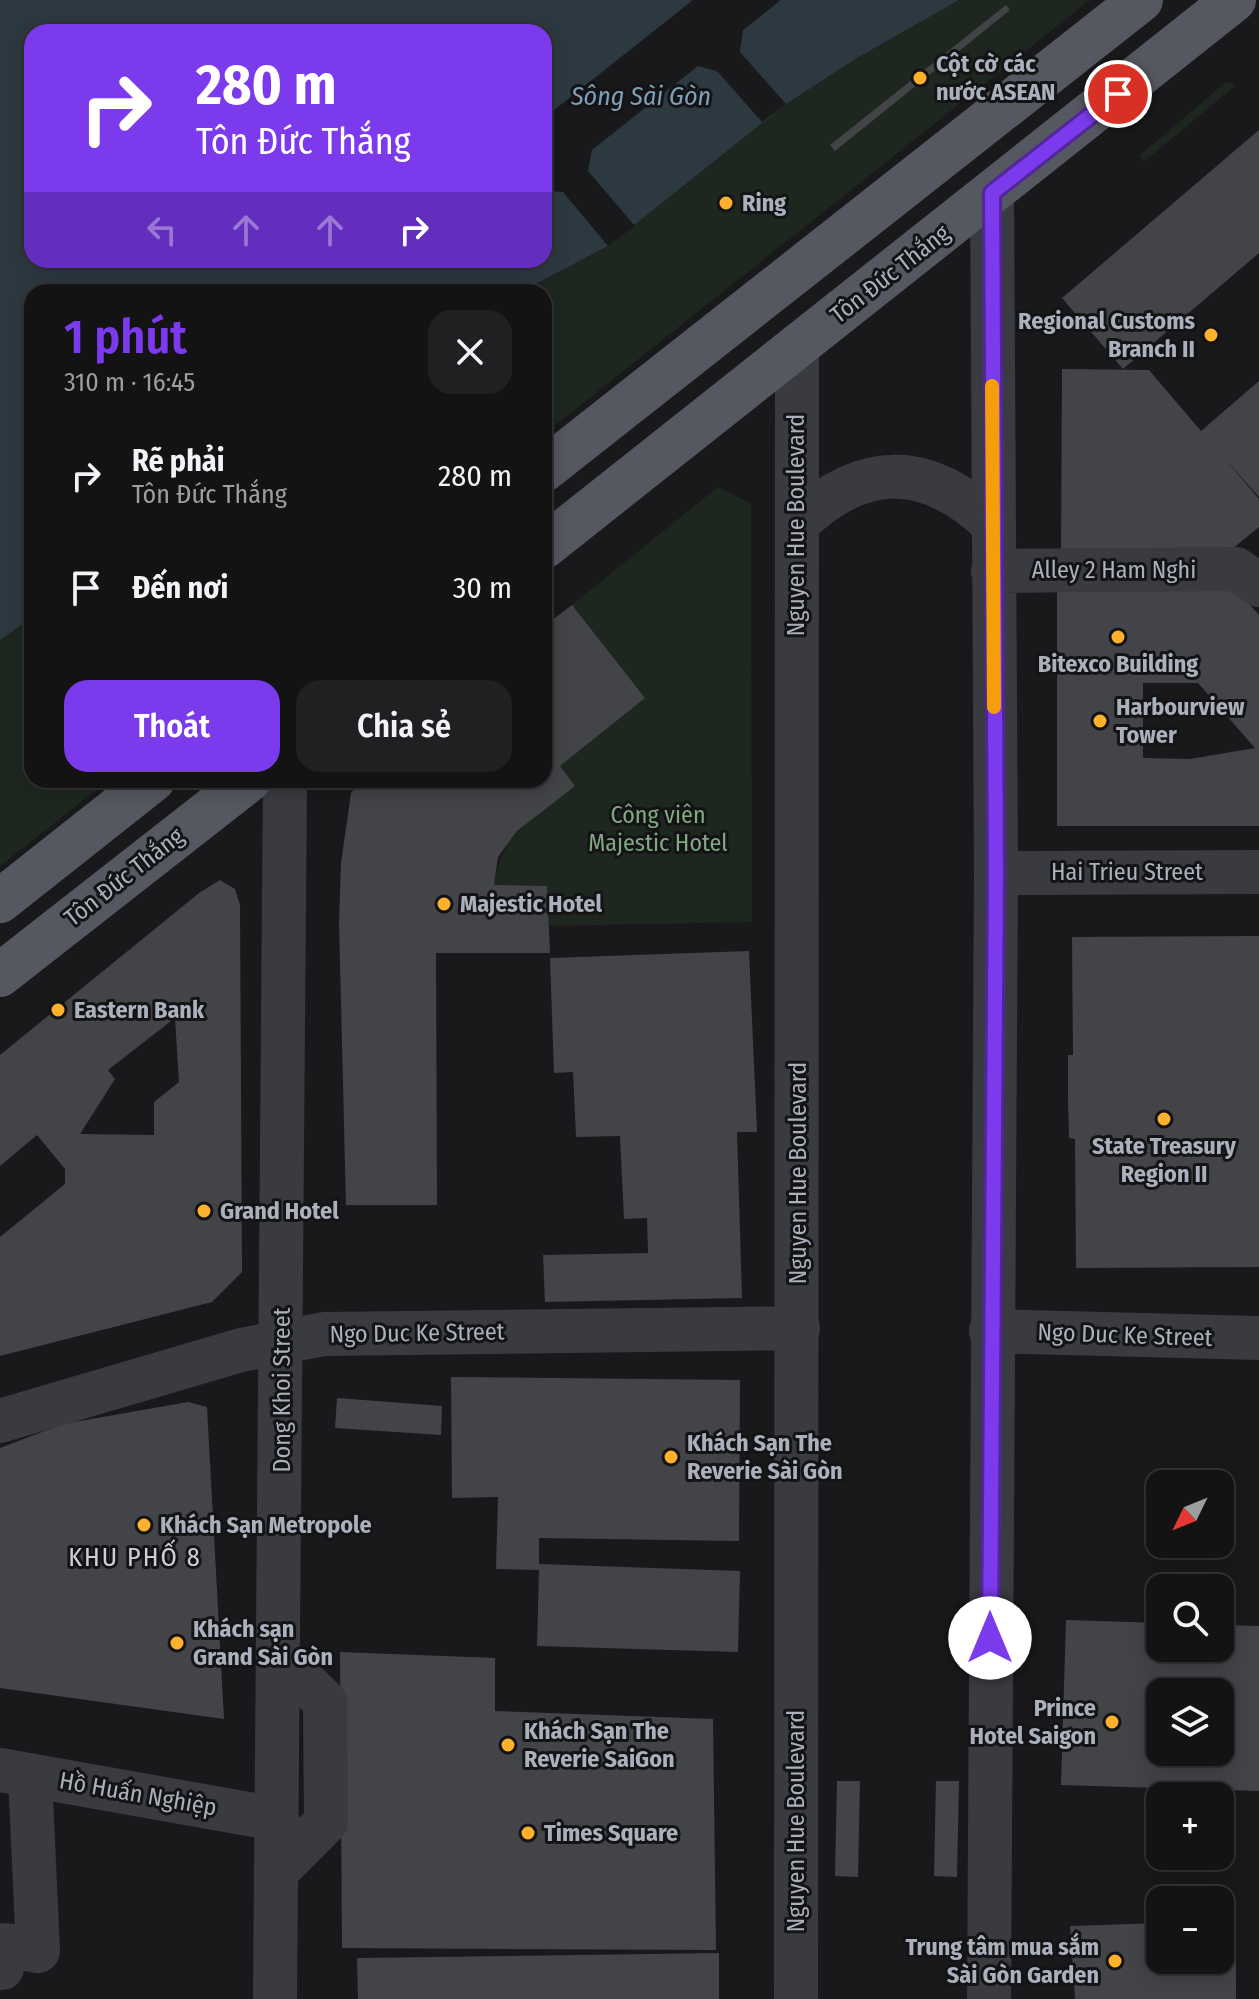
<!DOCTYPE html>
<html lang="vi">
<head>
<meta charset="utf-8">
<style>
  :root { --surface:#131314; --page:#202022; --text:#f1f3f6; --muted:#9d9ea0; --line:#323234; --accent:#7c3aed }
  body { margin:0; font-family:"Fira Sans Condensed",sans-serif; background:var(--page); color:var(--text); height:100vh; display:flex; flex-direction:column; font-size:30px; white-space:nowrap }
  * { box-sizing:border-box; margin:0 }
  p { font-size:26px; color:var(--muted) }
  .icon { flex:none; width:44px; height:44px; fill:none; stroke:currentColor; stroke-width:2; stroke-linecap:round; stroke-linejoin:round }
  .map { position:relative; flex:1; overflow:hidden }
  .side { position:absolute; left:24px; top:284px; width:528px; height:504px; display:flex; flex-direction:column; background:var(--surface); border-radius:24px; box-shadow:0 4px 20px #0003,0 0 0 2px var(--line) }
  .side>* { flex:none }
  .top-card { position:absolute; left:24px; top:24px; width:528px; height:244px; border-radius:24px; box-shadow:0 4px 20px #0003,0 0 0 2px var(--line); background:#7c3aed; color:#fff; overflow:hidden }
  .needle { width:52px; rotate:227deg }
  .buttons { position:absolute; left:1146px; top:1470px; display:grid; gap:16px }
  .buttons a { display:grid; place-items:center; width:88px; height:88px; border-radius:16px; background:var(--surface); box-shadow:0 4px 20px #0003,0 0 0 2px var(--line); font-size:40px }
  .pin { position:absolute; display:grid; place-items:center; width:68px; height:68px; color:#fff; margin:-34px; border:4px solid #fff; border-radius:50%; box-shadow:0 2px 8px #0007 }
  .me { position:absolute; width:88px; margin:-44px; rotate:0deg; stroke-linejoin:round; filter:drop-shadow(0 0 6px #0008) }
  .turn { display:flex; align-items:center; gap:28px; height:168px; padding:0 40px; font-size:36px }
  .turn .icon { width:104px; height:104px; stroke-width:2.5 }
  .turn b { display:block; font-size:56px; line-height:68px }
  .lanes { display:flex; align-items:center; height:76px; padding:0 40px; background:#0003; justify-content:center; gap:40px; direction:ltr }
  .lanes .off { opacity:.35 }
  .round { display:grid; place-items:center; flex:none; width:84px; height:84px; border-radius:24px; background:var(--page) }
  .headline { display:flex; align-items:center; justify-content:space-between; height:136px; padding:0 40px }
  h1 { font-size:48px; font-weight:600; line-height:60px; color:var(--accent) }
  .cta { display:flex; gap:16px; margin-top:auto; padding:16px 40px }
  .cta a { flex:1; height:92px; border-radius:24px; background:var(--accent); color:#fff; font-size:32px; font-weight:600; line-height:92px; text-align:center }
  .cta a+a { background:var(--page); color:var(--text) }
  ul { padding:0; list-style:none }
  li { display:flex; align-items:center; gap:24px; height:112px; padding:0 40px }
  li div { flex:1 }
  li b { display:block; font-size:30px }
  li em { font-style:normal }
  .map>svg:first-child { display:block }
</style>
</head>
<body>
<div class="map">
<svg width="1259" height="1999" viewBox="0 0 1259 1999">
  <rect width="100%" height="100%" fill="#19191b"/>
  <path fill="#1e271f" d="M959,0h131l-546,434v-142h-24l88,-46 178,-142 71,-46z
    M1226,82l10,3 -92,77 -5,-6z
    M718,487l33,17 1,418 -203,4 -2,-40 -53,-1c9,-55 39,-67 81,-99l-15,-20 84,-68 -72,-93z
    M32,618v162h77l-109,86v-226z"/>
  <path fill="#2d3941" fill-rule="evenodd" d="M0,0h959l-102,58 -71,46 -178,142 -88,46h-488v326l-32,22zM32,32h512v228h-512z"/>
  <path fill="#19191b" d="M693,0h88l-38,30 -3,22 46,52 -24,18 -45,-51 -19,-5 -106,84 -4,21 47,55 -27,20 -45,-54 -19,-1v-73z"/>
  <path fill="#434448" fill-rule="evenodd" d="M1006,5l4,5 -175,141 -5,-6z
    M1259,130v123l-136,116 -61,-71z
    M1062,369l87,1 52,61 58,-50v116l-34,-38 34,40v28l-33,27 -165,-2z
    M1236,589l23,26v211h-202v-235zM1143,683h55l57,65 -65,11 -47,-1z
    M572,605l73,93 -85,68 15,20 -58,45 -19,26 -4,28 53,1 3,67h-114l1,252h-91l-7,-283 2,-59 10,-70 10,-13h183v-154z
    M220,880l15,9 5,16 2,367 -30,30 -212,54v-119l65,-53v-15l-28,-34 -37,31v-111l199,-162zM175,1018l4,64 -25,20v33l-74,-1 35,-55 -7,-9z
    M1259,936v331l-183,1 -1,-129 -6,-1 -1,-39v-44h5l-1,-118z
    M749,951l8,181h-20l5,166 -197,4 -2,-47 105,-2 -1,-35 -23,1 -4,-83 -44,1 -3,-65 -19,1 -4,-115z
    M451,1377l289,3 -1,161 -200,-3v26l201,7 -2,81 -201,-6 2,-76 -43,-1 2,-72 -46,1z
    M337,1398l105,8 -1,29 -106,-7z
    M188,1402l19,5 17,312 -224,-31v-240l63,-24z
    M1066,1620l94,3v25h60v-23l39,1v165l-198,-6zM1160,1692h60v60h-60z
    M340,1652l155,6v53l218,8 3,231 -374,-2z
    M837,1781h23l-2,96 -23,-1z
    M936,1781h23l-2,96 -23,-1z
    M1236,1921v78h-161l-5,-73 90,-3v37h60v-38z
    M719,1953v46h-361l-1,-41z"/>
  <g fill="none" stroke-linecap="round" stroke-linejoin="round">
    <path stroke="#393b41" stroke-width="44" d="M797,524c65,-63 129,-63 195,-1
      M993,571l243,-2 23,16
      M996,873l263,-1
      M991,1331l268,7
      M0,1421l241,-71 83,-16 474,-6
      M0,1770l277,49
      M276,1872l50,-50 -1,-120 -47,-47
      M2,1968l3,-23 33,6 -8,-176
      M275,1999l10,-1219
      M796,1999l1,-1653
      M989,1999l7,-1126 -4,-680"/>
    <path stroke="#555860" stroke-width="44" d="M544,470l597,-470
      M544,547l690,-547
      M0,901l153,-121
      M0,975l249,-195"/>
  </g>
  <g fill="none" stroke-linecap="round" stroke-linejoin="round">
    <defs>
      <path id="route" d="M990,1638l6,-765 -4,-680 126,-99"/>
    </defs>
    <use href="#route" stroke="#51269a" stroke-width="20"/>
    <use href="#route" stroke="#7c3aed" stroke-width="14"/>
    <path stroke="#f59e0b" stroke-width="14" d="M992,386l2,321"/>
  </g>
  <g fill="#ffb12d" stroke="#141416" stroke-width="3">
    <circle cx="920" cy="78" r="8"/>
    <circle cx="726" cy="203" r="8"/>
    <circle cx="1211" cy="335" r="8"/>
    <circle cx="1118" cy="637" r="8"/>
    <circle cx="1100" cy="721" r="8"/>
    <circle cx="444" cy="904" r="8"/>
    <circle cx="58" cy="1010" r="8"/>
    <circle cx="1164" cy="1119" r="8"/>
    <circle cx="204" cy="1211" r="8"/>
    <circle cx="671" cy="1457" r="8"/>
    <circle cx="144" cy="1525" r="8"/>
    <circle cx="177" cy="1643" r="8"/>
    <circle cx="1112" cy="1722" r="8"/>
    <circle cx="508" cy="1745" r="8"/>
    <circle cx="528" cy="1833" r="8"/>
    <circle cx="1115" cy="1961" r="8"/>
  </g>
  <g text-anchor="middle" stroke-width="6" stroke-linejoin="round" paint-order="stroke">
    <g font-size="24" font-weight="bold" fill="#aab0bc" stroke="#141416" text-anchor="start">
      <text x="936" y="72">Cột cờ các<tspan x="936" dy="28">nước ASEAN</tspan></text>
      <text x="742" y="211">Ring</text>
      <text x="1195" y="329" text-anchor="end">Regional Customs<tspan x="1195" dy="28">Branch II</tspan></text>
      <text x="1118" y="672" text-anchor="middle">Bitexco Building</text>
      <text x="1116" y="715">Harbourview<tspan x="1116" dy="28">Tower</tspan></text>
      <text x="460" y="912">Majestic Hotel</text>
      <text x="74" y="1018">Eastern Bank</text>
      <text x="1164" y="1154" text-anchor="middle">State Treasury<tspan x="1164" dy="28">Region II</tspan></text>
      <text x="220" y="1219">Grand Hotel</text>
      <text x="687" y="1451">Khách Sạn The<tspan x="687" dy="28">Reverie Sài Gòn</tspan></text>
      <text x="160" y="1533">Khách Sạn Metropole</text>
      <text x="193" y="1637">Khách sạn<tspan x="193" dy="28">Grand Sài Gòn</tspan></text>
      <text x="1096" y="1716" text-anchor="end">Prince<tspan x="1096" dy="28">Hotel Saigon</tspan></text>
      <text x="524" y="1739">Khách Sạn The<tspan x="524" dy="28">Reverie SaiGon</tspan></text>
      <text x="544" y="1841">Times Square</text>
      <text x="1099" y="1955" text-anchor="end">Trung tâm mua sắm<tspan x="1099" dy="28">Sài Gòn Garden</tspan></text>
    </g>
    <g font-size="24" fill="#aab0bc" stroke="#141416">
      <text transform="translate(890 274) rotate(-38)" y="8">Tôn Ðức Thắng</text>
      <text transform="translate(796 525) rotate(-90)" y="8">Nguyen Hue Boulevard</text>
      <text x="1114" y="578">Alley 2 Ham Nghi</text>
      <text x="1127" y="880">Hai Trieu Street</text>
      <text transform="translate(124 877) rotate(-38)" y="8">Tôn Ðức Thắng</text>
      <text transform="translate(798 1173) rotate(-90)" y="8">Nguyen Hue Boulevard</text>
      <text transform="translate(417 1333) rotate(-1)" y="8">Ngo Duc Ke Street</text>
      <text transform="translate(1125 1335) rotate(2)" y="8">Ngo Duc Ke Street</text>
      <text transform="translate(282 1390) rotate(-90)" y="8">Dong Khoi Street</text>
      <text transform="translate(138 1794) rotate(10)" y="8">Hồ Huấn Nghiệp</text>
      <text transform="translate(796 1821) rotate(-90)" y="8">Nguyen Hue Boulevard</text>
    </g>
    <g font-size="24" fill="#80a881" stroke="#141416">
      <text x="658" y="823">Công viên<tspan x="658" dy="28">Majestic Hotel</tspan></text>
    </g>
    <g font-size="26" font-style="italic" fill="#7fa0b9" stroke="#141416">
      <text x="641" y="105">Sông Sài Gòn</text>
    </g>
    <g font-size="26" letter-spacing="2" fill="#cccfd7" stroke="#141416">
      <text x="135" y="1566">KHU PHỐ 8</text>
    </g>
  </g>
</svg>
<div class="buttons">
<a><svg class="needle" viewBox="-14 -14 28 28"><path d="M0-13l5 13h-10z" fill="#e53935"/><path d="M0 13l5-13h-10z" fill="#9d9ea0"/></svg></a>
<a><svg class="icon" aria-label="search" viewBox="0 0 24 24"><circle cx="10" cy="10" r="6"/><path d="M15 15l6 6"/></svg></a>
<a><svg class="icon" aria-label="layers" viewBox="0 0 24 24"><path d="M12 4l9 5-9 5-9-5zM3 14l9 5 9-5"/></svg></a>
<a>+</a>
<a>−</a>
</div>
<div class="pin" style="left:1118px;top:94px;background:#d93025"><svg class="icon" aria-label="arrive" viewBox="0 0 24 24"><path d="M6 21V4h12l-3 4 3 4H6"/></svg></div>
<svg class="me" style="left:990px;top:1638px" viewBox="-20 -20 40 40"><circle r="19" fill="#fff"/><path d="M0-13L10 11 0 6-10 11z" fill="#7c3aed"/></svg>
<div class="top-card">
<div class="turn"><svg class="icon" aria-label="right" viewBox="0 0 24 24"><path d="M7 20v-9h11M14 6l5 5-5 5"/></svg><div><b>280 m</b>Tôn Ðức Thắng</div></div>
<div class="lanes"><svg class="icon off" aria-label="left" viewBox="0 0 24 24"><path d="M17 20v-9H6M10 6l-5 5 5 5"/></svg><svg class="icon off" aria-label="ahead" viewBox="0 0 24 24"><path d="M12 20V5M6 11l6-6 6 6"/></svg><svg class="icon off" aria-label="ahead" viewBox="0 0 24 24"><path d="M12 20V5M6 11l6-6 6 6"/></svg><svg class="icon" aria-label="right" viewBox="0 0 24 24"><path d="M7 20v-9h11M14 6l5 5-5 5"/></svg></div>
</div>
<section class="side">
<div class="headline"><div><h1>1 phút</h1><p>310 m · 16:45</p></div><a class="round"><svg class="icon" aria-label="close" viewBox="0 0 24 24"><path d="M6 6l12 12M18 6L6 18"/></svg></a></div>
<ul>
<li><svg class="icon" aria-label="right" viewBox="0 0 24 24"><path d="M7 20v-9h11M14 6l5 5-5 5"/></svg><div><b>Rẽ phải</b><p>Tôn Ðức Thắng</p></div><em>280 m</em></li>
<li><svg class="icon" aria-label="arrive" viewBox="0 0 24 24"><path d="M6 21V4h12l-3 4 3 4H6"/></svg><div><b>Đến nơi</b></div><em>30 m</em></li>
</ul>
<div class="cta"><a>Thoát</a><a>Chia sẻ</a></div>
</section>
</div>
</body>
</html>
